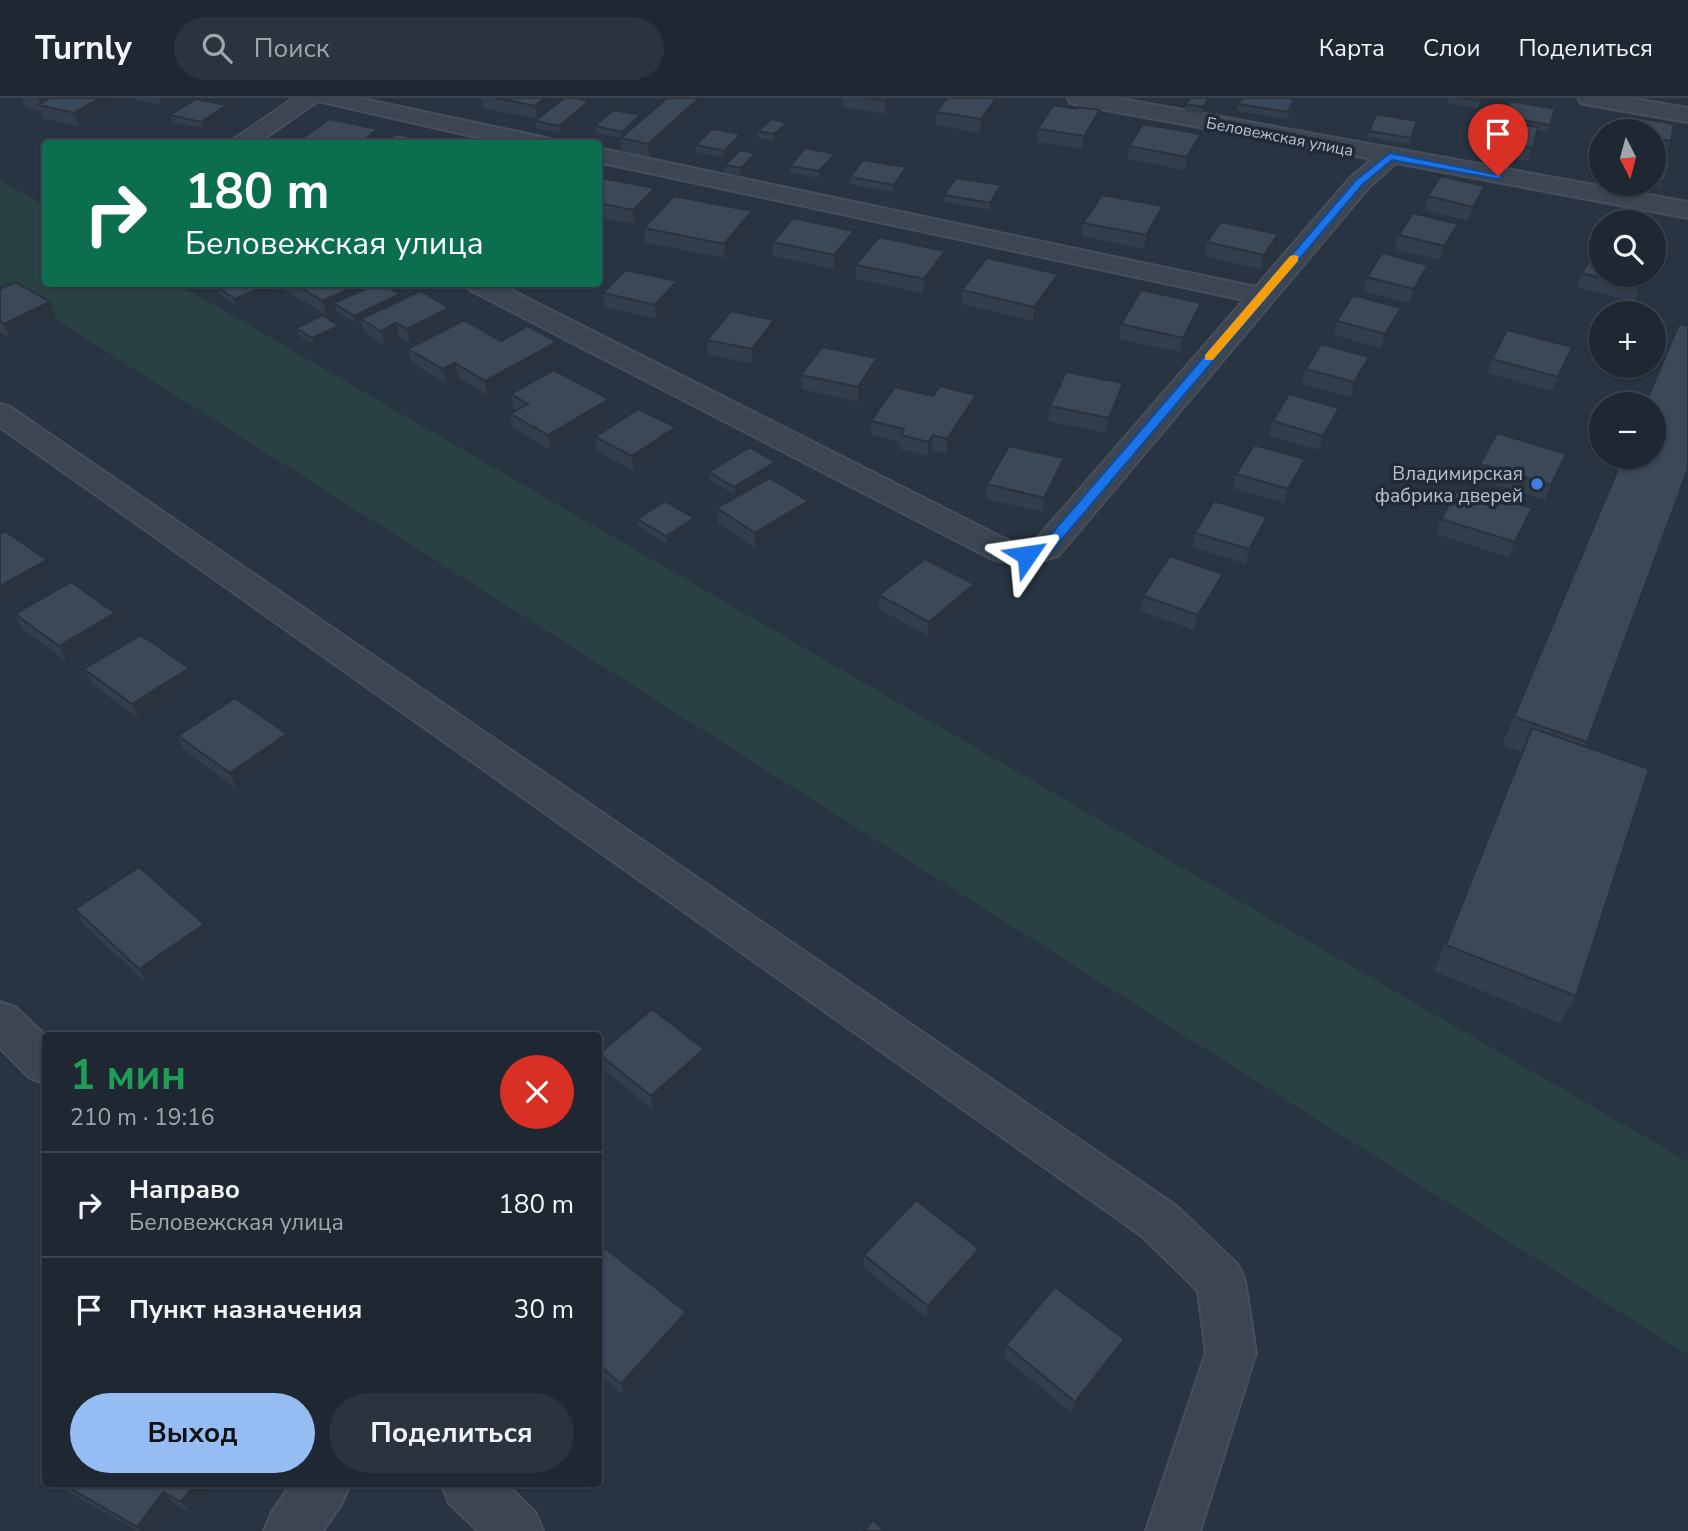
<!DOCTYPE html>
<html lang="ru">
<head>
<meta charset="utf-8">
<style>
  :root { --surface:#1e2732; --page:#2b333e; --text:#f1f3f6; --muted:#a1a5ac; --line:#3c444d; --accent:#95bdf4 }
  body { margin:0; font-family:"Nunito Sans",sans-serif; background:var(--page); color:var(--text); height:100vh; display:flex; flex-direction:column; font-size:26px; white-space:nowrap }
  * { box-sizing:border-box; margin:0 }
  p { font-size:23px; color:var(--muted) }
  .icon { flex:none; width:38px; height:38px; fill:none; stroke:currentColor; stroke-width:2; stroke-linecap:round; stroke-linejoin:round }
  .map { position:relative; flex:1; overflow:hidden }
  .sheet { position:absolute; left:42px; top:934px; width:560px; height:455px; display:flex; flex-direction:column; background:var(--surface); border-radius:7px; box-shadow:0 2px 5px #0004,0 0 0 2px var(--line) }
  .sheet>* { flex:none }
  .guide { position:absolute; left:42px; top:42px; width:560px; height:147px; border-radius:7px; box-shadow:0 2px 5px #0004,0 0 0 2px var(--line); background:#0b6e4f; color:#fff; overflow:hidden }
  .needle { width:46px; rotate:174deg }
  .controls { position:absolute; left:1589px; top:21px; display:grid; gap:14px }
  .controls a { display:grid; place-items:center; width:77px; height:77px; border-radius:50%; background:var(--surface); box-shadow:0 2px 5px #0004,0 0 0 2px var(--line); font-size:35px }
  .pin { position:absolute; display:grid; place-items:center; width:60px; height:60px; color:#fff; margin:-72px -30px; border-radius:50% 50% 50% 0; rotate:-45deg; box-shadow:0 0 7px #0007 }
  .pin .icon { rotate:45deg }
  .me { position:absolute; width:77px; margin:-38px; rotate:58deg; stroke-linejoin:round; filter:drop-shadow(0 0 5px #0008) }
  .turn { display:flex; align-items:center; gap:24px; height:147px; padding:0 28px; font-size:32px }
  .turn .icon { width:91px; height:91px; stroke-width:2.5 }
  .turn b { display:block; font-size:49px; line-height:60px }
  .round { display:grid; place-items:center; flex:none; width:74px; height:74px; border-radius:37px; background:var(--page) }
  .overview { display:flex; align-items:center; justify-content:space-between; height:119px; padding:0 28px }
  h1 { font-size:42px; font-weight:700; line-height:52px; color:#1e9e55 }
  .button { display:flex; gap:14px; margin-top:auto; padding:14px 28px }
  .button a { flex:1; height:80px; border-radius:42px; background:var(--accent); color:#111; font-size:28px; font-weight:700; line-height:80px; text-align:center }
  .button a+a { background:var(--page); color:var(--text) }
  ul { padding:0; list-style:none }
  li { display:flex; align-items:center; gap:21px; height:105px; padding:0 28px; border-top:2px solid var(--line) }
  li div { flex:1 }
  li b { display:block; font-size:26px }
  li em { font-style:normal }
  header { display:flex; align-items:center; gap:42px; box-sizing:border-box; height:98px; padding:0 35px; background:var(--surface); border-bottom:2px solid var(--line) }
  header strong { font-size:33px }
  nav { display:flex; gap:38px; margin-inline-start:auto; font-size:24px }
  .search { width:490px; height:63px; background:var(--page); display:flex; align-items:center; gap:18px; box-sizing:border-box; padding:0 24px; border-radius:38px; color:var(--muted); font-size:26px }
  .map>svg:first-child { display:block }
</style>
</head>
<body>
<header>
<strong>Turnly</strong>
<div class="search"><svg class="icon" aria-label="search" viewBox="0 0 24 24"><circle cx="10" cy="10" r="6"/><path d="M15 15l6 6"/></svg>Поиск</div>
<nav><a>Карта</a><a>Слои</a><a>Поделиться</a></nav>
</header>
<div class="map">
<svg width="1688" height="1433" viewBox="0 0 1688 1433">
  <rect width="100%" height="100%" fill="#283442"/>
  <path fill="#2a4143" d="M0,82l45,26 1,78h132l1510,878v193l-1688,-1071z"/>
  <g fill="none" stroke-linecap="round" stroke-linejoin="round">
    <defs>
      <path id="minor" d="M294,0h65l183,39 8,2 4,5h-47l-189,-43 -62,43h-29z
        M1068,0h48l572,104v16l-292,-55 -27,24 -311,369 -31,9 -33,-5 -524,-270 -4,-6h33l514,259 13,1 8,-2 210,-242 -646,-138v-14l658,139 95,-110 21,-18 -293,-54 -8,-2z
        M1578,0h51l59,10v14l-99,-17 -8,-2z
        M0,306l10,3 1166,799 62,59 7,16 11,72 -56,178h-54l60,-178 -8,-62 -56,-55 -1142,-809z
        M0,904l15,5 31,29v48l-16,-6 -30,-30z
        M291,1386h59l-8,19 -19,28h-59l8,-19z
        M441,1386h65l29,28 8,19h-65l-29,-28z"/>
    </defs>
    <use href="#minor" stroke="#464f5b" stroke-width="4"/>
    <use href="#minor" fill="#3c4652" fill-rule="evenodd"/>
  </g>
  <path fill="#323e4b" d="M22,0h101l1,2 -45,26 -36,-8 -2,-7 -16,-4z
    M136,0h37l-11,7 -25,-5z
    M481,0h77l1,3 -22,18 -54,-11z
    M842,0h56l-13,16 -43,-7z
    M947,0h51l-1,9 -17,26 -44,-8v-13z
    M1211,0l-9,16 -17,-3 1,-7z
    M1449,0h32l-3,10 -31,-5z
    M1510,3l40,24 -2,7 -11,-2 -9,31 -48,-8 10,-34 13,2z
    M1238,6l55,1 -6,14 -50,-8z
    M227,7l2,7 -26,16 -30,-6 -3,-7z
    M590,10l-30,25 -24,-5 -1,-7z
    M704,10l-54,49 -28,-6 -1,-13 -25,-5 -1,-7 45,-11 1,6z
    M1627,18l47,8 -3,17 -3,7 -14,-3v-14h-31z
    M787,25v6l-13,12 -16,-3v-7z
    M1098,25l-16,26 -45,-7 1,-13z
    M1415,29l-6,17 -42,-7 2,-6z
    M303,40l78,5 -77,1z
    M741,43l-16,17 -29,-6v-7z
    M1129,48l69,1 -13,23 -58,-11z
    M756,55l1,7 -16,15 -16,-3v-7z
    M1654,62l17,3 -10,25 -19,-4h12z
    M835,63l-16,17 -29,-5v-7z
    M906,76l-12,18 -44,-8v-7z
    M598,83l57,7 1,14 -21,22 -37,-7z
    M1001,87l-1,7 -11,18 -45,-8v-7z
    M1428,98l53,4 -13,21 -44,-11z
    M1163,108l-2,14 -17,29 -62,-13 1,-13z
    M753,127l-28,33 -80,-16 -1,-14z
    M854,133v14l-20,24 -61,-13v-14z
    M1399,137l55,3 -14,22 -45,-11z
    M1207,144l68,6 -14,21 -56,-13z
    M945,153l-1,14 -21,28 -67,-14v-14z
    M1428,167l-4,14 -14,24 -47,-12 4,-14z
    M1582,175l19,2h48l-15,27 -57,-15z
    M1058,176l-2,14 -23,33 -72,-17 1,-14z
    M284,186h82l1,4 33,6 2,6 47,8 3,14 -42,21 -11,-5 -14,7 -20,-12 -4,-12 -5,2 -20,-12 -9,4 -41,-24z
    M217,189l59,1 -39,18 -18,-12z
    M0,191l56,27 -46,22 -10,-6z
    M603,195l75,2 -22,24 -51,-12z
    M1401,210l-4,14 -16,26 -47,-13 3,-14z
    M1198,219l-18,35 -61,-13 2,-15z
    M296,230l45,5 -27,12 -16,-10z
    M775,236l-22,30 -45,-10 -1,-14z
    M501,243l56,1 3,14 -72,39 -30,-17 -11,6 -35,-21 -4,-14z
    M1572,249l-20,44 -65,-18 5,-14z
    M1306,271l59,2 -14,26 -49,-13z
    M877,275l-19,29 -56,-13 -1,-14z
    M511,296l100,20 -61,36 -37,-22 -3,-14 6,-4 -2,-1z
    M1121,299l-15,36 -58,-12 2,-15z
    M975,312l-28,43 -15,-3 -4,6 -28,-7v-7l-29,-7v-14z
    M1273,323l62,1 -16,28 -50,-14z
    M676,329l1,15 -43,29 -37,-20 -2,-14z
    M1566,356l-21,46 -71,-22 6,-14z
    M1623,359l-36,285 -2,4 -9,250 -16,27 -126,-52 88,-219 -20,-7z
    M1064,360l-2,15 -19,39 -57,-13 1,-15z
    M775,364v7l-40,26 -26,-16v-7z
    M1236,376h66l-17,29 -52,-15z
    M808,403l1,15 -54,32 -37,-25 -1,-15z
    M1532,410l-6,15 -17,34 -73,-23 5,-15z
    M1267,419l-4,15 -17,32 -54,-17 3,-14z
    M637,421l58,6 -28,19 -29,-18z
    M1220,490l-26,42 -54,-19 3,-15z
    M879,497l94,4 -45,37 -49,-27z
    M15,516l107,13 -56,34 -44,-32z
    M189,570l6,15 -56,36 -47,-35 -8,-15z
    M178,638l114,13 -56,39 -52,-38z
    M75,811l136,29 -64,46 -64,-60z
    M704,951l1,14 -52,47 -51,-42 -3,-14z
    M598,1156l90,71 -64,70 -26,-22z
    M864,1157l113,7 -50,56 -63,-50z
    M1006,1247l115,6 -49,62 -68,-56z
    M57,1386h155l-21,29 -18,-10 -21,28h-15l-77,-44z"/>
  <path fill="#29323d" d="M38,0h28l-25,7z
    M100,0h23l1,2 -45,26 -5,-13z
    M161,0h12l-11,7 -3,-6z
    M545,0h13l1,3 -22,18 -2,-13z
    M699,0h4l1,10 -54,49 -2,-13z
    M888,0h10l-13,16v-13z
    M996,0h2l-1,9 -17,26 1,-14z
    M1208,0h3l-9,16 2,-7z
    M589,3l1,7 -30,25 -1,-7z
    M227,7l2,7 -26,16 -2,-6z
    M1100,12l-2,13 -16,26 2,-13z
    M640,17l1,7 -18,16 -1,-6z
    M787,25v6l-13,12v-7z
    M378,31l3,14 -1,1h-21z
    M741,36v7l-16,17 -1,-7z
    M1201,36l-3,13 -13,23 2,-13z
    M756,55l1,7 -16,15v-7z
    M835,56v7l-16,17v-7z
    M906,69v7l-12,18v-7z
    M1001,87l-1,7 -11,18 1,-7z
    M1485,88l-4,14 -13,21 5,-14z
    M655,90l1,14 -21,22 -2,-14z
    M1163,108l-2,14 -17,29 2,-14z
    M752,113l1,14 -28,33 -1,-14z
    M1458,126l-4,14 -14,22 4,-14z
    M854,133v14l-20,24v-14z
    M1278,136l-3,14 -14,21 3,-14z
    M945,153l-1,14 -21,28 1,-14z
    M1428,167l-4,14 -14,24 4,-14z
    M1058,176l-2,14 -23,33 1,-14z
    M1647,177h2l-15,27 6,-14z
    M677,183l1,14 -22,24 -1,-14z
    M269,186h6l1,4 -39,18 -2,-7z
    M360,186h6l3,11 -35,8 2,8 -9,4 -4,-14z
    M400,196l2,8 -41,17v2l-5,2 -2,-7z
    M50,204l6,14 -46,22 -6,-14z
    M1201,205l-3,14 -18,35 3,-14z
    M449,210l3,14 -42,21 -3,-14z
    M1401,210l-4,14 -16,26 4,-14z
    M774,222l1,14 -22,30 -1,-15z
    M396,225l3,15 -14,7 -4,-14z
    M339,228l2,7 -27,12 -2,-7z
    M557,244l3,14 -72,39 -3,-14z
    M1572,249l-6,15 -14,29 6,-14z
    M1369,259l-4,14 -14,26 3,-15z
    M877,260v15l-19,29v-15z
    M455,265l3,15 -11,6 -4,-15z
    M1123,285l-2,14 -15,36 3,-15z
    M976,297l-1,15 -28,43v-14z
    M609,301l2,15 -61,36 -2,-15z
    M1339,310l-4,14 -16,28 4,-14z
    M676,329l1,15 -43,29 -2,-15z
    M933,337l-1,15 -4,6v-14z
    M1566,356l-6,14 -15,32 6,-15z
    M1064,360l-2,15 -19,39 1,-14z
    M1305,361l-3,15 -17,29 3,-14z
    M775,364v7l-40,26 -1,-8z
    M808,403l1,15 -54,32v-15z
    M1532,410l-6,15 -17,34 6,-15z
    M1267,419l-4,15 -17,32 3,-15z
    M694,420l1,7 -28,19 -1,-8z
    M47,462l7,14 -54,31v-19z
    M1223,476l-3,14 -26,42 4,-15z
    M974,486l-1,15 -45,37 1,-14z
    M115,515l7,14 -56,34 -7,-15z
    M189,570l6,15 -56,36 -7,-15z
    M287,636l5,15 -56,39 -6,-15z
    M204,826l7,14 -64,46 -8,-15z
    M704,951l1,14 -52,47 -2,-14z
    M979,1151l-2,13 -50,56 1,-12z
    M686,1214l2,13 -64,70 -3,-11z
    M1124,1241l-3,12 -49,62 3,-11z
    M195,1386h17l-21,29 -10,-11z
    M163,1394l10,11 -21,28h-11l-4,-4z"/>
  <path fill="#3a4857" stroke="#29323d" stroke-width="2" d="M50,0h50l-26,15 -36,-8z
    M497,0h48l-10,8z
    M564,0h10l15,3 -30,25 -24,-5z
    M667,0h32l-51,46 -27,-6z
    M866,0h22l-3,3z
    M947,0h49l-15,21 -45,-7z
    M1190,0h18l-4,9 -18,-3z
    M1242,0h48l4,1 -6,13 -50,-8z
    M1458,0h23l-1,3z
    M196,1l31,6 -26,17 -31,-7z
    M1510,3l45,8 -5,16 -46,-8z
    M1053,7l24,4 2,-2 21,3 -16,26 -46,-7z
    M613,12l27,5 -18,17 -27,-6z
    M1376,16l41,7 -6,17 -42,-7z
    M1627,18l47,8 -3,17 -17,-3v-7h-30z
    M329,21l49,10 -19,15h-31l-25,-6z
    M771,21l16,4 -13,11 -16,-3z
    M1490,21l48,8 -5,21 -48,-8z
    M1143,26l58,10 -14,23 -58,-11z
    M712,31l29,5 -17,17 -28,-6z
    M396,36l51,10h-64z
    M805,50l30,6 -16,17 -29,-5z
    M740,52l16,3 -15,15 -16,-3z
    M863,62l43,7 -12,18 -44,-8z
    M1654,62l17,3 -7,18 -10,-2z
    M1441,78l44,10 -12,21 -45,-11z
    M601,80l54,10 -22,22 -35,-7v-22z
    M956,80l45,7 -11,18 -46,-8z
    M1102,97l61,11 -17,29 -63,-12z
    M674,98l78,15 -28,33 -80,-16z
    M1413,115l45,11 -14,22 -45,-11z
    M793,120l61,13 -20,24 -61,-13z
    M1221,124l57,12 -14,21 -57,-13z
    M879,139l66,14 -21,28 -68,-14z
    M1597,149l4,1v27h46l-7,13 -58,-15z
    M1382,155l46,12 -14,24 -47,-12z
    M987,160l71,16 -24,33 -72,-17z
    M626,172l51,11 -22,24 -52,-12z
    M15,184l35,20 -46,22 -4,-3v-32z
    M224,186h45l-34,15 -18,-12z
    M294,186h66l-37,17z
    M376,186h6l18,10 -46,22 -20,-13z
    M1141,192l60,13 -18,35 -62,-14z
    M421,193l28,17 -42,21 -11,-6 -15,8 -20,-12z
    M1353,197l48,13 -16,26 -48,-13z
    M731,213l43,9 -22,29 -45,-9z
    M323,217l16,11 -27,12 -16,-10z
    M464,222l37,21 27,-15 29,16 -72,39 -30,-18 -12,6 -35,-20z
    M1679,226l9,2v143l-101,273 -73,-25 109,-260h31v-53h-9z
    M1507,232l65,17 -14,30 -66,-18z
    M1321,246l48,13 -15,25 -48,-13z
    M822,249l55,11 -19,29 -57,-12z
    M554,272l55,29 -61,36 -38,-21 18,-10 -17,-10z
    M1066,274l57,11 -14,35 -59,-12z
    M940,288l36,9 -29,44 -14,-4 -5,7 -27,-7 3,-6 -33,-8 24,-34 38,9z
    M1289,296l50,14 -16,28 -50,-15z
    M638,311l38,18 -44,29 -37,-19z
    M1497,335l69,21 -15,31 -71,-21z
    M1254,347l51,14 -17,30 -52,-15z
    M1009,348l55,12 -20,40 -57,-14z
    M750,349l25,15 -41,25 -25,-15z
    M770,380l38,23 -53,32 -38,-25z
    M1460,388l72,22 -17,34 -74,-23z
    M665,403l29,17 -28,18 -29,-17z
    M1214,403l53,16 -18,32 -54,-16z
    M5,433l42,29 -47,26v-52z
    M1170,458l53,18 -25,41 -55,-19z
    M925,461l49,25 -45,38 -50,-27z
    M71,484l44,31 -56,33 -44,-32z
    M141,537l48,33 -57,36 -48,-35z
    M235,600l52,36 -57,39 -52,-37z
    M1532,630l117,41 -73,227 -130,-51z
    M139,769l65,57 -65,45 -64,-60z
    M652,911l52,40 -53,47 -52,-42z
    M916,1102l63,49 -51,57 -64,-51z
    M605,1150l81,64 -65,72 -23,-20v-110z
    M1055,1189l69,52 -49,63 -69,-57z
    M63,1386h132l-14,18 -18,-10 -26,35z
    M873,1422l12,11h-21z"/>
  <path fill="#1a73e8" stroke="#114b97" stroke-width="2" d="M1390,55l113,23 -5,3 -106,-19 -29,24 -312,368 -24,7 -5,-1v-6l19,-6 315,-366z"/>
  <path fill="#f59e0b" d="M1294,157l4,1v5l-85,99h-8v-5l85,-99z"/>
  <circle fill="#3f7fe0" stroke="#212b37" stroke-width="2.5" cx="1537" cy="386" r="7"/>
  <g text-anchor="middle" stroke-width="7" stroke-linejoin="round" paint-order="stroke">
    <g font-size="16" fill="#b9c1cb" stroke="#212b37">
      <text transform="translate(1280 38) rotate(11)" y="6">Беловежская улица</text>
    </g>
    <g font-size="19" fill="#b9c1cb" stroke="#212b37" text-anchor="end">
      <text x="1523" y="382">Владимирская<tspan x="1523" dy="22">фабрика дверей</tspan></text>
    </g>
  </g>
</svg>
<div class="controls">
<a><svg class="needle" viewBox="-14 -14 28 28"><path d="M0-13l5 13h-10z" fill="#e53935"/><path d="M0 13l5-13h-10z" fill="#a1a5ac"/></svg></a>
<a><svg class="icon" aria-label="search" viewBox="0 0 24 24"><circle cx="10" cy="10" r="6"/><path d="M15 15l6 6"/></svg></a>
<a>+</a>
<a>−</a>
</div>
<div class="pin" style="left:1498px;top:78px;background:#d93025"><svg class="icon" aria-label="arrive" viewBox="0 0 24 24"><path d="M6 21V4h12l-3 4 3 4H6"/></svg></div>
<svg class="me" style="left:1027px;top:457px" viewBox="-20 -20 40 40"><path d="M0-17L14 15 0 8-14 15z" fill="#1a73e8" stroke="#fff" stroke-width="4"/></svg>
<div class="guide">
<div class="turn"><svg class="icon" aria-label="right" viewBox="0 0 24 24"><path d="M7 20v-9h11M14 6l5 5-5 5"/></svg><div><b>180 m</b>Беловежская улица</div></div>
</div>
<section class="sheet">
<div class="overview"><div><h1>1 мин</h1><p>210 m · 19:16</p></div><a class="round" style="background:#d93025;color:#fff"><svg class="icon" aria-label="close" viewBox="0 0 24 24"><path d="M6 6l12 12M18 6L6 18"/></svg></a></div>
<ul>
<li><svg class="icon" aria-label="right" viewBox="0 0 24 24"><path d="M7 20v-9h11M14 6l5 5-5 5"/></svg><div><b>Направо</b><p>Беловежская улица</p></div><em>180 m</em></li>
<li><svg class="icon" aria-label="arrive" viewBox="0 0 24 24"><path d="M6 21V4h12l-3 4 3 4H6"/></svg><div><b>Пункт назначения</b></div><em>30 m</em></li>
</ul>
<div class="button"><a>Выход</a><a>Поделиться</a></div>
</section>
</div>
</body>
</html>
